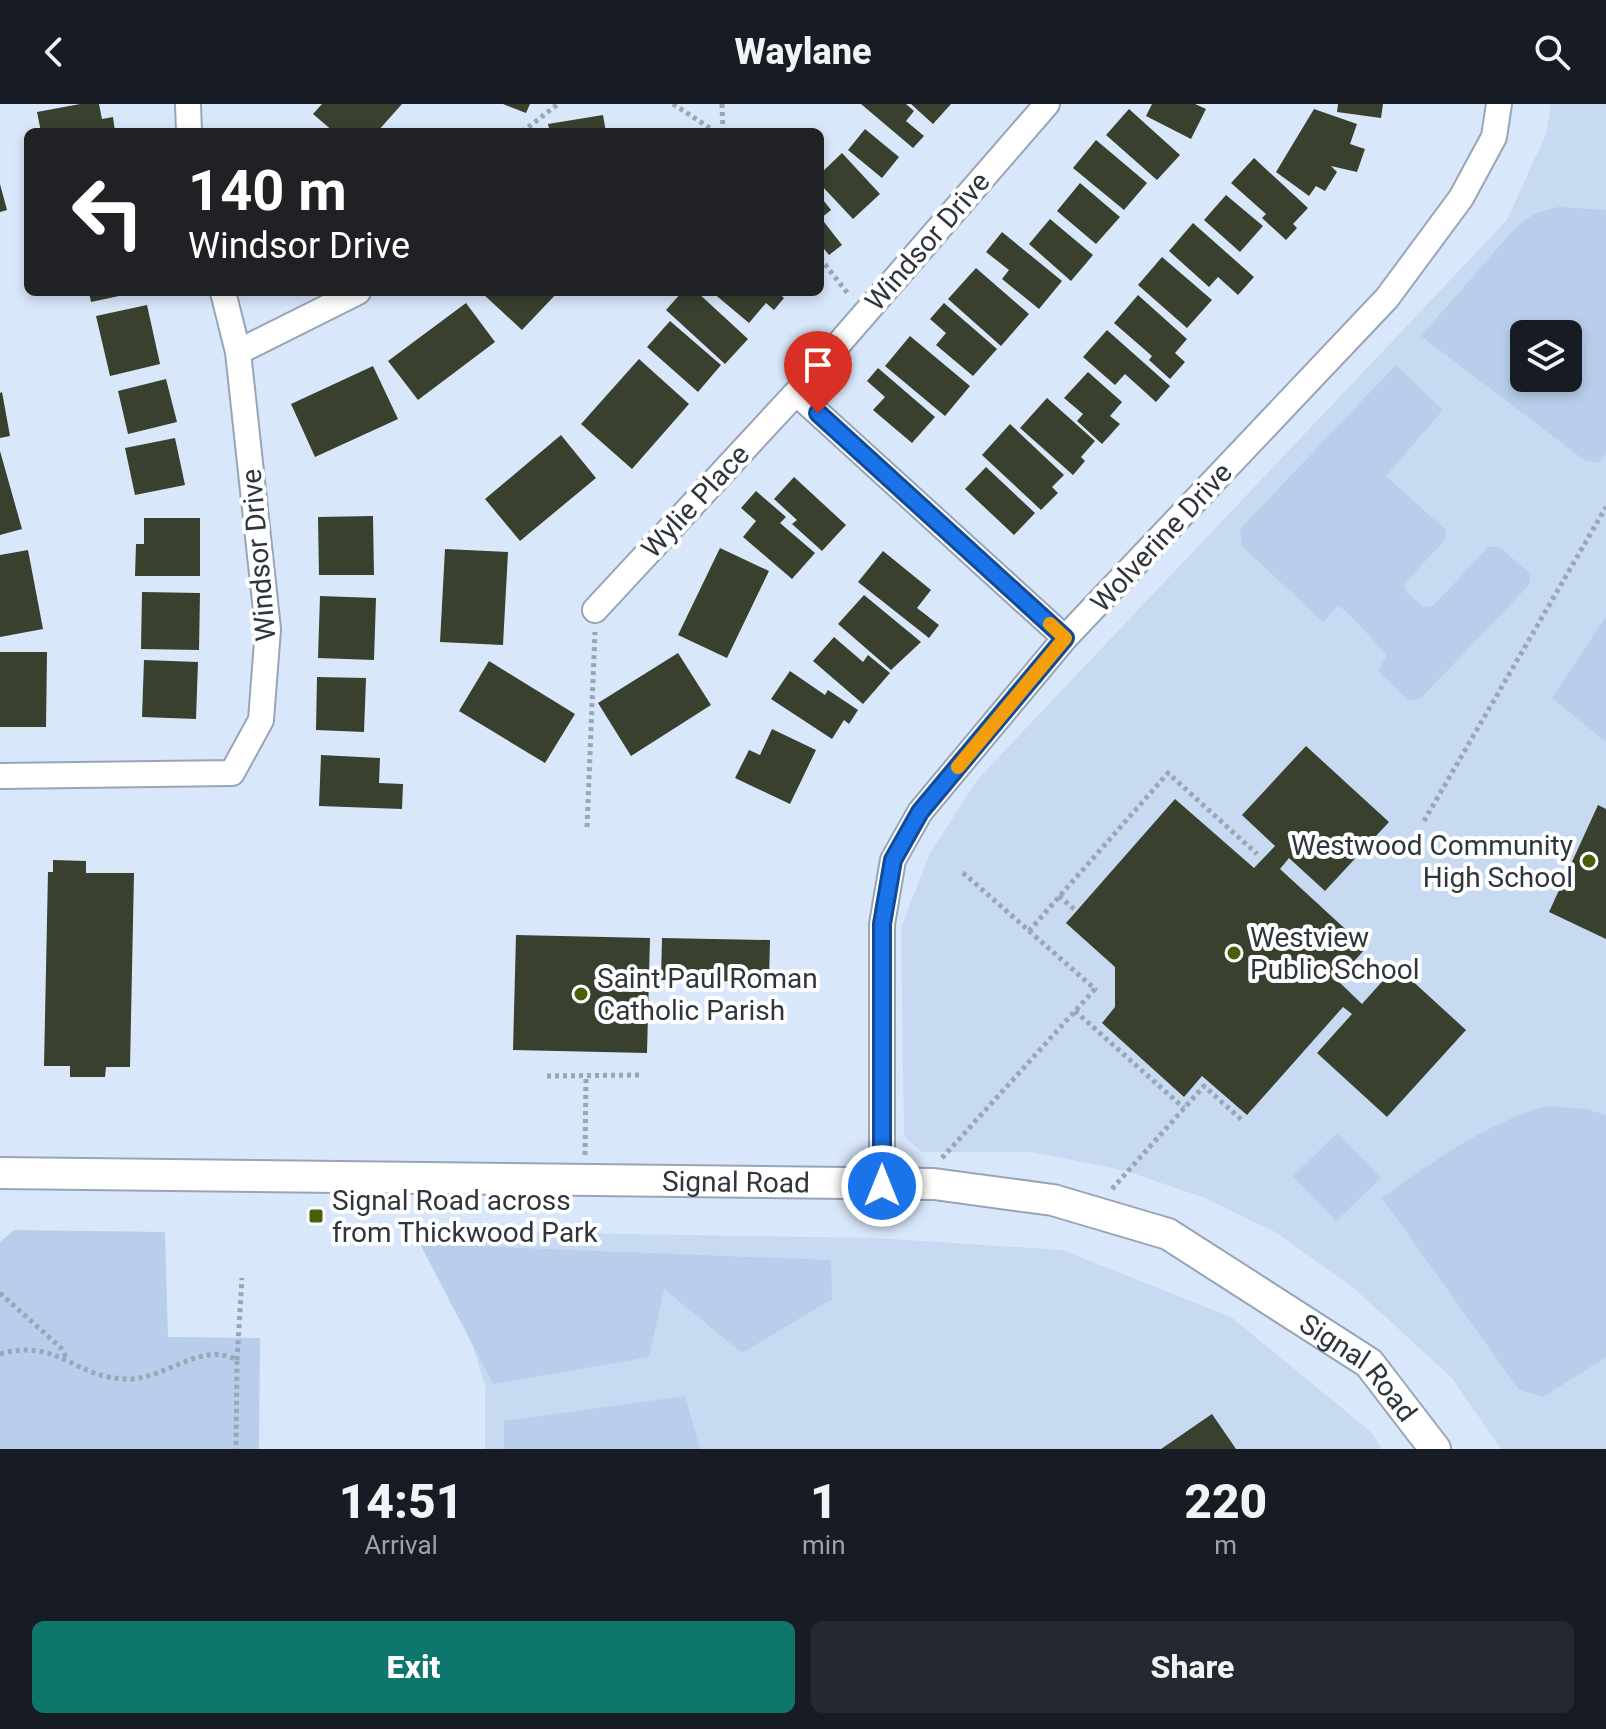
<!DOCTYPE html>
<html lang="en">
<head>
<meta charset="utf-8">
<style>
  :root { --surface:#171b24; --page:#242831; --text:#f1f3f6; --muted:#9ea1a6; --accent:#0f766e }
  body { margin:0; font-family:Roboto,sans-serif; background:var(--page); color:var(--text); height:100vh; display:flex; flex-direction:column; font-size:30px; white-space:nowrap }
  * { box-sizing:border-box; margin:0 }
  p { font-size:26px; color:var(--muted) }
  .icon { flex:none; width:44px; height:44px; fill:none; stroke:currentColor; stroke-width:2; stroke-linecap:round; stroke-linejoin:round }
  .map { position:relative; height:1345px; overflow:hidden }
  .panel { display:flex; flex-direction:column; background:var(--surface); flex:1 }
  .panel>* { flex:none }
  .top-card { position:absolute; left:24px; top:24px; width:800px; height:168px; border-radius:12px; box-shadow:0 4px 12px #0003; background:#202124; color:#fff; overflow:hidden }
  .controls { position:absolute; left:1510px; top:216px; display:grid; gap:16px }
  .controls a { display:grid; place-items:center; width:72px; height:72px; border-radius:12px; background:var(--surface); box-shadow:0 4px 12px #0003; font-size:40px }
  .pin { position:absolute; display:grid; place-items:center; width:68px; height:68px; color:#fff; margin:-82px -34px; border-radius:50% 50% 50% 0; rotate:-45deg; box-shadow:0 0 8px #0007 }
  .pin .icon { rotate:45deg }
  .me { position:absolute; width:88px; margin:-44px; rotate:0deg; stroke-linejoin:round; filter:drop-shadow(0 0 6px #0008) }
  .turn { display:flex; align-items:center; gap:28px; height:168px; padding:0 32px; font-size:36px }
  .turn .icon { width:104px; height:104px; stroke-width:2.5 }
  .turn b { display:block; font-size:56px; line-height:68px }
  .eta { display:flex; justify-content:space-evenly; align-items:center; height:136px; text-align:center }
  .eta b { font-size:48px; font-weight:800; line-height:56px }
  .action { display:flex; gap:16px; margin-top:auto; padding:16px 32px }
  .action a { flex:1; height:92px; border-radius:12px; background:var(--accent); color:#fff; font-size:32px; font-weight:800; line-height:92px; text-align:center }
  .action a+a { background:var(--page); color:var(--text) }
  header { display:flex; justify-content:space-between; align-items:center; height:104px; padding:0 32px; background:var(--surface); font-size:36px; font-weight:800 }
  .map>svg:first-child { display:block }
</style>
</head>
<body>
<header><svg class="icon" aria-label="back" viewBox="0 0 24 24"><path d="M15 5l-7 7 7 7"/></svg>Waylane<svg class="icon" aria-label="search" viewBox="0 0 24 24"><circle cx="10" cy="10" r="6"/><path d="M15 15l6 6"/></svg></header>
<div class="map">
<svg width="1606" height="1345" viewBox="0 0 1606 1345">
  <rect width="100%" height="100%" fill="#d9e7fb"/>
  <path fill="#c7daf2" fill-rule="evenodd" d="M1551,0h55v1345h-105l-50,-72 -95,-87 -79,-57 -72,-35 -82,-28 -91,-18h-110l-18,-16 -3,-208 28,-73 48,-75 530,-560 39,-86zM1524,230h44v44h-44z
    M438,1127l438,7 186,12 169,67 140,115 11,17h-897v-63z"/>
  <path fill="#b8ceea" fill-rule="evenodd" d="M1558,103l48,3v242l-7,11 -15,-3 -163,-124 97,-111 18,-12zM1524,230h44v44h-44z
    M1396,261l47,45 -57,66 60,54 -1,10 -41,44 2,8 18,15 10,-2 54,-58h11l32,27 -2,11 -109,114 -12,1 -30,-29 9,-16c-12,-12 -38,-44 -49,-49l-15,16 -81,-76 -2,-17z
    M1606,512v126l-54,-44z
    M1546,1002l40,3 20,6v242l-63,40 -24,-7 -137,-192c53,-38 101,-73 164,-92z
    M1337,1029l44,45 -45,43 -43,-45z
    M14,1126l151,2 3,105 92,1 -1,111h-259v-207z
    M420,1140l411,16 1,39 -90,54 -78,-64 -15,68 -156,27z
    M685,1292l15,53h-196v-28z"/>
  <path fill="#39402e" d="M80,0h19l3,15 11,-2 2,15h-74l-4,-20z
    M322,0h80l-25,28h-43l-21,-18z
    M503,0h27l-4,9z
    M861,0h45l8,7 -8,10 18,15 -11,12z
    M911,0h40l-18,20z
    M1152,0h43l11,5 -15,30 -45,-23z
    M1338,0h45l-2,14 -44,-6z
    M1129,5l51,46 -23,25 -51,-45z
    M1314,5l43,15 -7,20 15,5 -8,23 -26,-6 6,6 -12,19 -9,-5 -7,10 -33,-24z
    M603,11l3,17h-56l-2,-8z
    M865,25l34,28 -17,21 -34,-28z
    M1096,36l51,43 -23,27 -51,-42z
    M842,49l38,41 -27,25 -33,-35v-10z
    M1254,54l54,50 -15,16 4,4 -11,12 -24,-22 4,-4 -35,-31z
    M1080,79l40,34 -24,27 -39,-33z
    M0,80l7,26 -7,2z
    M1226,91l37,31 -23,26 -36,-32z
    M820,92l11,14 -10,8 21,27 -13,10 -9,-11z
    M1050,115l43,36 -22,26 -42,-37z
    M1193,119l61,54 -16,18 -20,-18 -9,10 -40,-36z
    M1002,128l60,49 -23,28 -37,-30 7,-9 -23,-18z
    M1162,153l50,43 -25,28 -49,-43z
    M976,164l53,46 -28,32 -53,-47z
    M89,188h44v1l-42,9z
    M481,188h77l-36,38z
    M682,188h15l51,47 -23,25 -59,-54z
    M712,188h65l7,6 -10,12 -8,-7 -17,20z
    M1138,191l49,44 -12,14 10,9 -15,17 -21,-19 3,-4 -38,-33z
    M466,199l29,39 -77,58 -30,-39z
    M944,199l53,46 -24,27 -37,-31 10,-12 -16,-14z
    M147,201l13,59 -50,12 -14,-60z
    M670,217l51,44 -23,27 -51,-45z
    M1107,226l63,56 -14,16 -31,-28 -10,11 -32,-28z
    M910,232l60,50 -25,30 -60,-50z
    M639,255l50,45 -57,65 -51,-45z
    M373,262l25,53 -83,38 -24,-53z
    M878,264l57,49 -23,26 -39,-33 12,-13 -18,-16z
    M1088,268l34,30 -12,14 10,8 -18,20 -25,-23 6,-7 -19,-16z
    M166,275l11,43 -49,12 -10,-43z
    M2,288l8,44 -10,2v-45z
    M1047,294l48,43 -14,16 4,4 -12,14 -53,-47z
    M1010,320l54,51 -12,12 6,6 -17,17 -59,-55z
    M561,331l35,43 -76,63 -35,-42z
    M175,334l10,47 -50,10 -10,-47z
    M0,347l22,78 -22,6z
    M986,363l49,46 -21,22 -49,-46z
    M794,373l52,48 -24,26 -30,-27 5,-4 -23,-21z
    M756,387l30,26 -6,6 35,30 -23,26 -49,-42 13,-16 -15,-13z
    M373,412l1,59h-55l-1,-58z
    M144,414h56v58h-65l1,-32h8z
    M720,444l49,23 -42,87 -49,-23z
    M445,445l63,3 -5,93 -63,-3z
    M28,446l15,79 -43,8v-82z
    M883,447l48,39 -14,18 22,17 -10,13 -71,-56z
    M142,488l58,1 -1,57 -58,-1z
    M864,491l57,47 -30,28 -53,-46z
    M320,492l56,2 -2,62 -56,-2z
    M834,533l29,25 5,-7 22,18 -27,31 -50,-43z
    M0,548h47l-1,75h-46z
    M678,549l33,52 -80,51 -33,-53z
    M144,556l54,2 -2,57 -54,-2z
    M489,557l86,53 -30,49 -86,-52z
    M790,567l35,24 3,-5 30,20 -9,14 -5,-4 -12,19 -61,-40z
    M317,573l49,1 -2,54 -48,-2z
    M772,625l44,21 -26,54 -55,-26 14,-28 11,5z
    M1306,642l83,76 -64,69 -36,-33 -9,11 86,79 -29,32 25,24 34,-38 70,64 -79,87 -70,-64 35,-39 -9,-7 -96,108 -45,-39 -18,21 -82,-74 13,-16v-40l-49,-44 109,-124 79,69 21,-22 -33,-31z
    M321,651l59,3 -1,25 24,1 -1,25 -83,-3z
    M1598,701l8,4v130l-57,-27z
    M53,756l33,1v12h48l-4,194h-24l-1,10h-35v-11h-26l4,-194h5z
    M516,831l134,3 -3,115 -134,-3z
    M662,834l108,2 -1,42 -108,-2z
    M1212,1310l24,35h-75z"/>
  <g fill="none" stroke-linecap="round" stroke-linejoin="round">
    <defs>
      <path id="minor" d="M188,0l1,28
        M238,248l120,-60
        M796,289l269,245
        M595,506l201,-217 251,-289
        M0,672l232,-3 29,-53 7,-91 -30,-277 -15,-60
        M882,1082v-262l11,-64 27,-48 145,-174 322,-340 74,-100 33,-61 5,-33"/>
      <g id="tertiary">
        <path id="s1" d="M0,1069l934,11 119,16 115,34 201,129 66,86"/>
      </g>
    </defs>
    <use href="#minor" stroke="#97a5b7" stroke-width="28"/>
    <use href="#tertiary" stroke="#97a5b7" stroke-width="34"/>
    <path stroke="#9ba6b5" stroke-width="5" stroke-dasharray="4 4" stroke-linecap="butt" d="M673,0l43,28
      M722,0l1,28
      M522,28l36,-28
      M820,154l29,37
      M1424,717l182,-314
      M587,723l8,-195
      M1059,792l15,13
      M1029,827l139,-158 89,81
      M1075,907l109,97
      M547,972l93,-1
      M585,1051l1,-79
      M942,1054l153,-169 -134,-118
      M1112,1085l92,-103 40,36
      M0,1189l61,55 6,11
      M0,1250c59,-17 75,26 130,25 37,-1 71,-38 107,-19l-1,89
      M237,1256l5,-82"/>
    <use href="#minor" stroke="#fff" stroke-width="24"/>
    <use href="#tertiary" stroke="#fff" stroke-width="30"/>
  </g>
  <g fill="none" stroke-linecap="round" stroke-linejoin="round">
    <defs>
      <path id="route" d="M818,309l247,225 -145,174 -27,48 -11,64v262"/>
    </defs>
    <use href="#route" stroke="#114b97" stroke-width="20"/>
    <use href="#route" stroke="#1a73e8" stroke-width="14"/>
    <path stroke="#f59e0b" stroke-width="14" d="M958,663l107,-129 -15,-14"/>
  </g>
  <g fill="#485f0a" stroke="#fff" stroke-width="3">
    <circle cx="1589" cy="757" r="8"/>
    <circle cx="1234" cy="849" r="8"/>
    <circle cx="581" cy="890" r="8"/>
    <rect x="308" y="1104" width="16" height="16" rx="4"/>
  </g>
  <g text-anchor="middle" stroke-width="8" stroke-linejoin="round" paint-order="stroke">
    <g font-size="28" fill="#2f353c" stroke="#fff">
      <text transform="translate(927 137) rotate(-49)" y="10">Windsor Drive</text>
      <text transform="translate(695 397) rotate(-47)" y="10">Wylie Place</text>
      <text transform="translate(1161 433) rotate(-47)" y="10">Wolverine Drive</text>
      <text transform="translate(258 451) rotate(-95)" y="10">Windsor Drive</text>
      <text dy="10" stroke="none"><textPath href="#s1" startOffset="736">Signal Road</textPath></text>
      <text dy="10" stroke="none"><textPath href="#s1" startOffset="1408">Signal Road</textPath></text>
    </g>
    <g font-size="28" fill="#2f353c" stroke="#fff" text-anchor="start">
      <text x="1573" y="751" text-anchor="end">Westwood Community<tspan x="1573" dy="32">High School</tspan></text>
      <text x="1250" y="843">Westview<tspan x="1250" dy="32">Public School</tspan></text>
      <text x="597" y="884">Saint Paul Roman<tspan x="597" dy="32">Catholic Parish</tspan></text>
      <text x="332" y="1106">Signal Road across<tspan x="332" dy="32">from Thickwood Park</tspan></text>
    </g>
  </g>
</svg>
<div class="controls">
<a><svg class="icon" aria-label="layers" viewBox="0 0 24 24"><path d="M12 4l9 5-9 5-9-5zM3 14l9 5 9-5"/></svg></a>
</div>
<div class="pin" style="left:818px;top:309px;background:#d93025"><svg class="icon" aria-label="arrive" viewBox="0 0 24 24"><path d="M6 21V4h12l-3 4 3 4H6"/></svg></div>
<svg class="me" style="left:882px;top:1082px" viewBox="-20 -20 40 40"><circle r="17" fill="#1a73e8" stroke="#fff" stroke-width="3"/><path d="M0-11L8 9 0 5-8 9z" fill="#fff"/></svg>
<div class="top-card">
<div class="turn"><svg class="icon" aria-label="left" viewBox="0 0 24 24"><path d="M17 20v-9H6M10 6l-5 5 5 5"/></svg><div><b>140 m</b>Windsor Drive</div></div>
</div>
</div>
<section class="panel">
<div class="eta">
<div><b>14:51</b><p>Arrival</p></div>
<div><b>1</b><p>min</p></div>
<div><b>220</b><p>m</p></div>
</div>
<div class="action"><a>Exit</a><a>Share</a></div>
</section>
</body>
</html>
